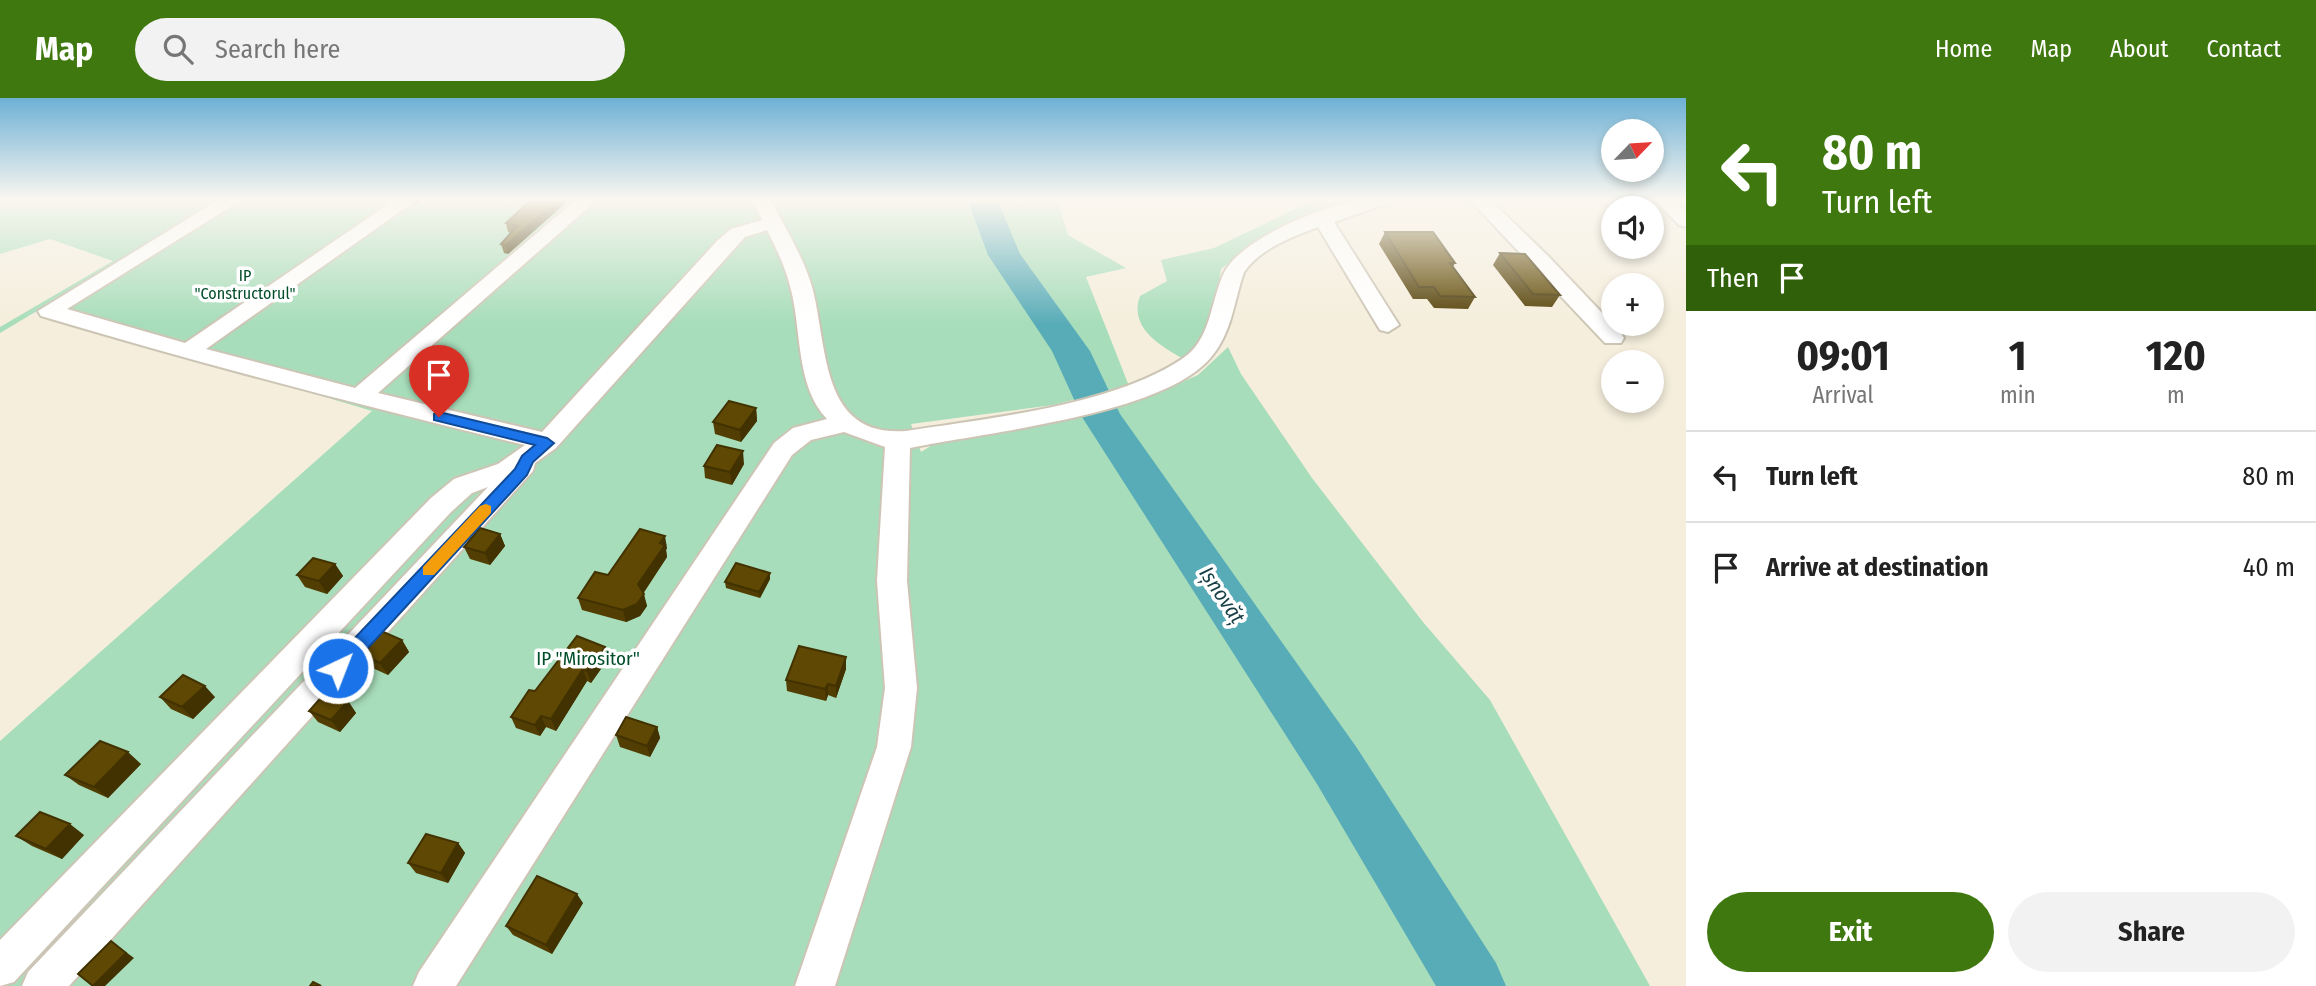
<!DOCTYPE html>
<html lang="en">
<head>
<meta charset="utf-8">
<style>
  :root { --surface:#fff; --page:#f2f2f2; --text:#222; --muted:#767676; --line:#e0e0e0; --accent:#3e780e }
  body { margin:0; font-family:"Fira Sans Condensed",sans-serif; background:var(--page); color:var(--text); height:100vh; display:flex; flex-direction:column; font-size:26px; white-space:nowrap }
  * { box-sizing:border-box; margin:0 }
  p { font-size:23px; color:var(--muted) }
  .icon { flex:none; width:38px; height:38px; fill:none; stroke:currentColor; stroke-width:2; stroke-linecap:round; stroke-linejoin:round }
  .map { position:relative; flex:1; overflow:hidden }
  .side { display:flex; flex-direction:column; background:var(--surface); width:630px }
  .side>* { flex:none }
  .top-card { background:#3e780e; color:#fff; overflow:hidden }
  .needle { width:46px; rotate:65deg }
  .controls { position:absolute; left:1601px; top:21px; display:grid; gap:14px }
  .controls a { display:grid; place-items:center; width:63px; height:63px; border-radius:50%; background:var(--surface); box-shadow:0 4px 10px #0003; font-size:35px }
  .pin { position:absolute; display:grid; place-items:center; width:60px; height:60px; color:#fff; margin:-72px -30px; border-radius:50% 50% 50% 0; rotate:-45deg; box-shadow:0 0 7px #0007 }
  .pin .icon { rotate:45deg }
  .me { position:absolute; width:77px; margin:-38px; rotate:43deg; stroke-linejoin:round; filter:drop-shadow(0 0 5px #0008) }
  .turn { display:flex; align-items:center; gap:24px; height:147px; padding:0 21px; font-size:32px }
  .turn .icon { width:91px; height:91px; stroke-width:2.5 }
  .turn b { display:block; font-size:49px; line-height:60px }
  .then { display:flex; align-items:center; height:66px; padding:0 21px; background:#0003; gap:14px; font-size:26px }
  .eta { display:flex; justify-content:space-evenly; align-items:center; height:119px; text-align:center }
  .eta b { font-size:42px; font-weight:700; line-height:49px }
  .primary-button { display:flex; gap:14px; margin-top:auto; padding:14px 21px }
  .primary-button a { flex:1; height:80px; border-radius:42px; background:var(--accent); color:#fff; font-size:28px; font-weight:700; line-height:80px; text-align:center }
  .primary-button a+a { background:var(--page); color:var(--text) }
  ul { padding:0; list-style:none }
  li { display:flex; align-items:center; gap:21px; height:91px; padding:0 21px; border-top:2px solid var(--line) }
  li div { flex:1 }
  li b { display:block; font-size:26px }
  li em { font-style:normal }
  header { display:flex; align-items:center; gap:42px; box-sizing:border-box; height:98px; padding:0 35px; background:var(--accent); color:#fff }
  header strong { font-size:33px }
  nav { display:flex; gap:38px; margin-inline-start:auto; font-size:24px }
  .search { width:490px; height:63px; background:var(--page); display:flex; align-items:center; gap:18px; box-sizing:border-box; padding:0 24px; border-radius:38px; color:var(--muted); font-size:26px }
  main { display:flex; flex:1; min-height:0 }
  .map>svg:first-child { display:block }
</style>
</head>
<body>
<header>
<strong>Map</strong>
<div class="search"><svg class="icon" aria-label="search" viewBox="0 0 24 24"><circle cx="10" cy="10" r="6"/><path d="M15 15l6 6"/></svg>Search here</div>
<nav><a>Home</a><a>Map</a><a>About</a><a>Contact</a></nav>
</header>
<main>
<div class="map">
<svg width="1686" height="888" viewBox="0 0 1686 888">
  <rect width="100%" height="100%" fill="#f5eedd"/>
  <path fill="#a7ddba" d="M0,101h1057l11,36 58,33 -40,9 43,109 -76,19 -142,19 10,28 16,-10 83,-13 148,-41 30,-13 30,-28 13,27 71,104 111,144 67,78 160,286h-1650v-245l372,-330 -335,-100 -37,22v-6l113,-66 -63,-22 -50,15z
    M1316,101h51l-117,46 -29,24 -5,34 -14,40 -18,16c-22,-12 -56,-31 -44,-63l27,-15 -6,-21 53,-12z"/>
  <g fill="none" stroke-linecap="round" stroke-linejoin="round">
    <path fill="#58acb8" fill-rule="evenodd" d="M967,101h30l23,55 70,97 30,63 237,334 139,215 10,23h-70l-119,-202 -235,-367 -30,-66 -64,-96z"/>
    <defs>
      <path id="minor" d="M220,101h23l-176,110 118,34 211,-144h22l-212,150 149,39 222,-189h21l-220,194 164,39 175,-191 14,-12 31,-9 -10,-21h18c15,29 33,57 42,88 16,57 7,151 94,144 84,-13 205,-25 276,-72 29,-19 28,-55 41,-84 15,-36 104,-71 142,-76 8,-1 18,0 26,0l-2,4 -55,19 65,103 -11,7 -8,-2 -62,-103c-26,10 -57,21 -74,45 -10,29 -12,60 -32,84 -46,59 -228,76 -302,92l-3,133 10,107 -6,59 -76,239h-40l82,-239 8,-59 -8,-107 8,-134 -41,-15 -33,8 -19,15 -336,531h-43l6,-14 355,-529 19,-15 34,-9c-32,-33 -25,-91 -37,-133 -5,-20 -14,-38 -23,-56l-22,7 -189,211 -21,15 -2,8 -464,515h-47l6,-14 460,-485 -16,6 -21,19 -437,470 -14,4v-46l431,-442 23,-19 44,-15 27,-19c-163,-39 -323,-81 -484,-129l-3,-5z
        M1469,101h20l59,57 73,77 3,5 -3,5h-16z
        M1654,101h20l12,12v16l-7,-2z"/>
    </defs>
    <use href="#minor" stroke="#ccc5b5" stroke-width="4"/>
    <use href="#minor" fill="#fff" fill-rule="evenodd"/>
  </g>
  <path fill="#523e03" d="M532,101h38l-62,55 -4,-1 -3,-9 10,-11 -3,-1 -2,-9z
    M1385,134l70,31 -2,4 22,30 -7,12 -34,-1 -7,-9h-14l-34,-55z
    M1500,155l60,42 -8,12 -27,-1 -32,-41z
    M756,310l1,13 -16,21 -26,-8 -2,-12z
    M744,366l-12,21 -27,-7 -1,-12z
    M500,436l5,12 -15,19 -20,-6 -6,-12z
    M667,450l-1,2 1,7 -24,37 4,12 -7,10 -14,6 -44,-12 -4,-12 30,-23z
    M335,466l8,12 -16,18 -22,-7 -8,-12z
    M770,475v6l-10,19 -34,-10 -1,-6z
    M402,542l7,12 -21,23 -20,-9 -8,-12z
    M605,549l3,12 -17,24 -4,-2 -31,50 -10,-4 -6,9 -24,-8 -5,-11 24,-26z
    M846,571l-10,29 -8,-3 -2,6 -39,-10 -1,-11z
    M160,599h55l-22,22 -22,-10z
    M348,603l8,12 -16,19 -22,-10 -9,-11z
    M657,629l3,11 -10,19 -30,-10 -4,-12z
    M141,666l-33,34 -29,-13 -14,-10z
    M84,737l-22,24 -30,-13 -16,-10z
    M458,745l7,10 -17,30 -32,-10 -8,-10z
    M583,805l-31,51 -39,-19 -7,-9z"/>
  <path fill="#423202" d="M414,101h9l-7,6z
    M559,101h11l-62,55 -2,-9z
    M756,310l1,13 -16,21 -1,-12z
    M743,353l1,13 -12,21 -2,-13z
    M500,436l5,12 -15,19 -5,-12z
    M665,438l2,12 -1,2 1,7 -26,39 -3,-12z
    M335,466l8,12 -16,18 -8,-13z
    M770,475v6l-10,19 -1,-6z
    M644,496l3,12 -7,10 -14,6 -3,-12z
    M402,542l7,12 -21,23 -8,-12z
    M605,549l3,12 -17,24 -4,-12z
    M846,559v12l-10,29v-12z
    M583,571l4,12 -31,50 -5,-12z
    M828,586v11l-2,6 -1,-12z
    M205,588l10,11 -22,22 -11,-12z
    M348,603l8,12 -16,19 -9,-12z
    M541,618l5,11 -6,9 -5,-11z
    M657,629l3,11 -10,19 -3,-11z
    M128,654l13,12 -33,34 -14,-11z
    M70,726l14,11 -22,24 -16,-10z
    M458,745l7,10 -17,30 -7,-10z
    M577,796l6,9 -31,51 -6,-9z
    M111,843l23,17 -29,28h-12z"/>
  <path fill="#5f4803" stroke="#423202" stroke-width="2" d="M532,101h27l-53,46 -5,-1 16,-18 -11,-3z
    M1385,134h48l22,31h-5l25,34 -35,-1 -6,-9h-15z
    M1500,155l25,1 35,41 -27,-1z
    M729,303l27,7 -16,22 -27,-8z
    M717,347l26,6 -13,21 -26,-6z
    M480,430l20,6 -15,19 -21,-6z
    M640,431l25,7 -5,7 5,2 -27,39 6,10 -7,10 -14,6 -45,-12 17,-26 13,3z
    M313,460l22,6 -16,17 -22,-6z
    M736,465l34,10 -11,19 -34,-10z
    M381,533l21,9 -22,23 -20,-9z
    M577,538l28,11 -18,24 -4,-2 -32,50 -10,-3 -6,9 -24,-8 18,-27 6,1z
    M799,548l47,11 -10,29 -8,-2 -3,5 -39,-9z
    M183,577l22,11 -23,21 -22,-10z
    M326,594l22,9 -17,19 -22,-9z
    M626,619l31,10 -10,19 -31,-11z
    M100,643l28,11 -34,35 -29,-12z
    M40,714l30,12 -24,25 -30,-13z
    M426,736l32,9 -17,30 -33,-10z
    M537,778l40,18 -31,51 -40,-19z
    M111,843l15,12 -33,33 -15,-12z
    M313,884l8,4h-11z"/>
  <linearGradient id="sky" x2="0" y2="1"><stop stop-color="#6eb1d5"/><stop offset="0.45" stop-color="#faf7f0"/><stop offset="1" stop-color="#faf7f0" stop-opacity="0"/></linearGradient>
  <rect width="1686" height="226" fill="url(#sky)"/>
  <path fill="#1a73e8" stroke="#114b97" stroke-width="2" d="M439,314l108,26 7,5 -21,19 -6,13 -182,198h-13l-2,-5 2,-6 183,-193 7,-13 13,-11 -101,-25v-6z"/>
  <path fill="#f59e0b" d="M486,406l5,2v7l-57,62h-11v-8l57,-61z"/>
  <g text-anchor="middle" stroke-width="7" stroke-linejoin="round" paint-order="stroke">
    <g font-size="16" fill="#004d2a" stroke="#fff">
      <text x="245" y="183">IP<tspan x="245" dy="18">"Constructorul"</tspan></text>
    </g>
    <g font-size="19" fill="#004d2a" stroke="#fff">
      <text x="588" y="567">IP "Mirositor"</text>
    </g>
    <g font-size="21" font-style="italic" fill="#173f45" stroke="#fff">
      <text transform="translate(1222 497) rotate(56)" y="7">Ișnovăț</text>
    </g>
  </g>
</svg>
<div class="controls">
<a><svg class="needle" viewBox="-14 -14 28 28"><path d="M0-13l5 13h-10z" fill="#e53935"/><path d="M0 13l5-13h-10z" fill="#767676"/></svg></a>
<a><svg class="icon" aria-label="sound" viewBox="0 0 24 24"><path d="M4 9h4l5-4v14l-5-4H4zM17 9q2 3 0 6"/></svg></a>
<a>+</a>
<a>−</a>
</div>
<div class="pin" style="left:439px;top:319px;background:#d93025"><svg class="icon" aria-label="arrive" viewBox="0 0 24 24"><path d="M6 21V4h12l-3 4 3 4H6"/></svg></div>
<svg class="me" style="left:338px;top:570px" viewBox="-20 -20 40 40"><circle r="17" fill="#1a73e8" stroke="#fff" stroke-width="3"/><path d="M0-11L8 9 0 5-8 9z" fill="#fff"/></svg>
</div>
<section class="side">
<div class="top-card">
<div class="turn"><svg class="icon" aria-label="left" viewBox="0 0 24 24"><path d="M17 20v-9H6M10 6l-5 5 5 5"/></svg><div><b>80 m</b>Turn left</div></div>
<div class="then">Then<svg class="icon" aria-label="arrive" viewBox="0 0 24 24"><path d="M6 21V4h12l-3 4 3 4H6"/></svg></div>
</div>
<div class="eta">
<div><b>09:01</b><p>Arrival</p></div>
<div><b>1</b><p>min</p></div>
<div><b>120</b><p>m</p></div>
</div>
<ul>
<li><svg class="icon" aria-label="left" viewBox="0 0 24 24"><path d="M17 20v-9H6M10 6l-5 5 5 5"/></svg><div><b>Turn left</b></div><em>80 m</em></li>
<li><svg class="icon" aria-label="arrive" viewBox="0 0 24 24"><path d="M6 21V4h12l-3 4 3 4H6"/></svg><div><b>Arrive at destination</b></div><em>40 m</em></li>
</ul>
<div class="primary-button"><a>Exit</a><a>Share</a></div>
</section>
</main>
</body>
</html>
